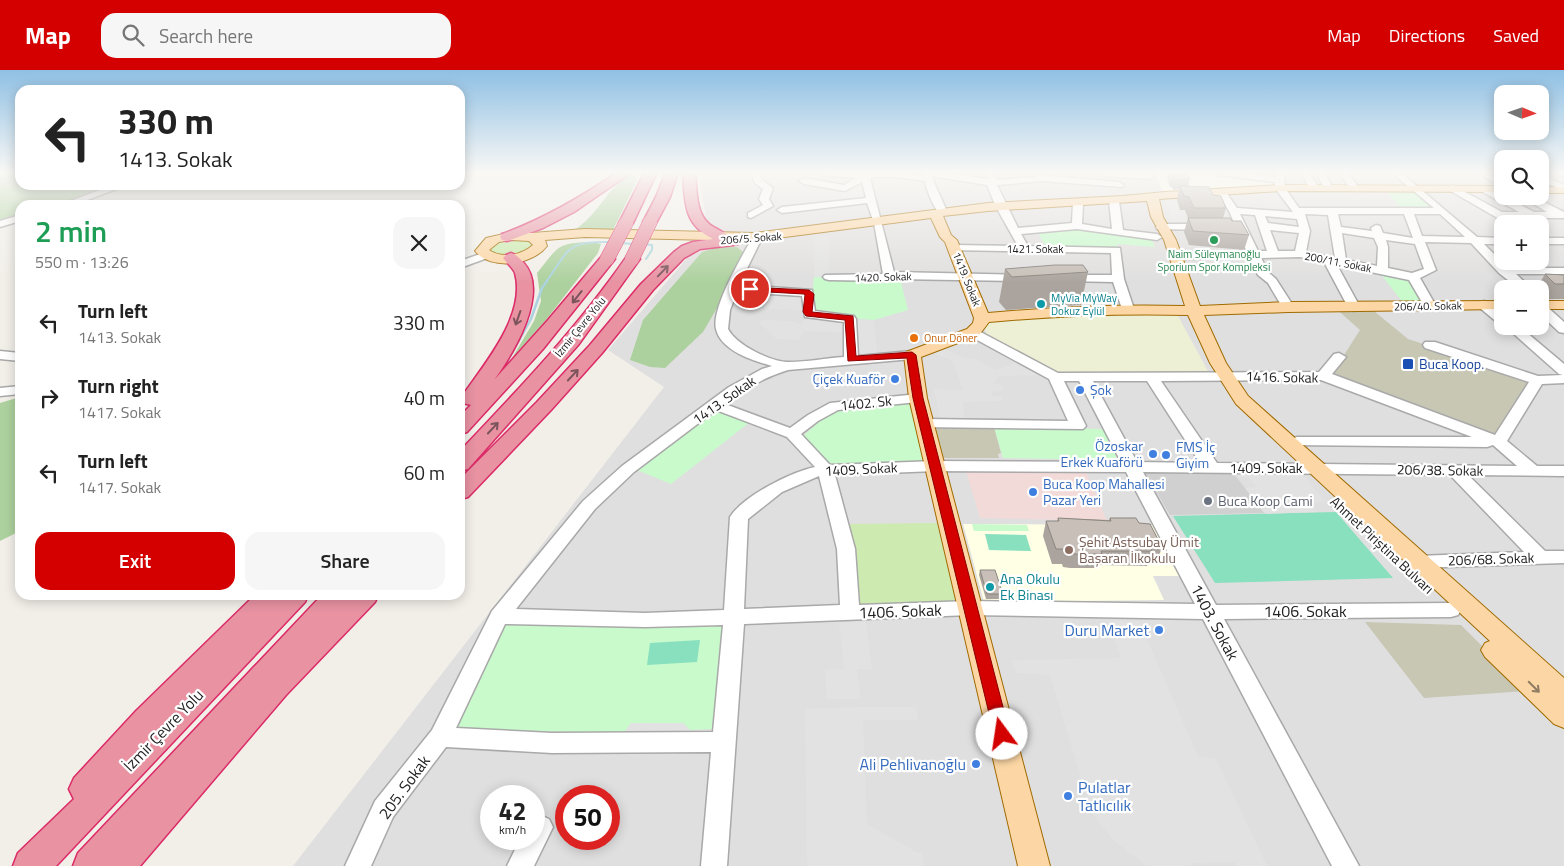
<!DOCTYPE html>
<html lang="en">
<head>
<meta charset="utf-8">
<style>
  :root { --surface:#fff; --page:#f6f6f6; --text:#222; --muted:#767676; --accent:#d40000 }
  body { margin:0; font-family:"Titillium Web",sans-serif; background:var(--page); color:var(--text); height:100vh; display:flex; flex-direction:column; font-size:19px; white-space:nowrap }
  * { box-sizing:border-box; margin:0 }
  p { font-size:16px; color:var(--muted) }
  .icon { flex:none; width:28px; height:28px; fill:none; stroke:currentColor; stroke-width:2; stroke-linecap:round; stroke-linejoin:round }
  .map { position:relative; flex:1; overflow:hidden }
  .side { position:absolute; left:15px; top:130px; width:450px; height:400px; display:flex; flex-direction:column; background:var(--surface); border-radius:15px; box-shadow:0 2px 12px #0003 }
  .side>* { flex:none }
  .top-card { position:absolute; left:15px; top:15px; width:450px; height:105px; border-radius:15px; box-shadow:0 2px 12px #0003; background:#fff; color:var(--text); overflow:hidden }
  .needle { width:32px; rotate:92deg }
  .fabs { position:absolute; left:1494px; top:15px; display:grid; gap:10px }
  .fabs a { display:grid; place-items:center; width:55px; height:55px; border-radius:10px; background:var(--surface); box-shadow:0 2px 12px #0003; font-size:25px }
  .speed { position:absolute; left:480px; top:715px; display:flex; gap:10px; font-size:25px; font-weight:700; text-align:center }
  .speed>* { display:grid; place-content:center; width:65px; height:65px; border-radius:50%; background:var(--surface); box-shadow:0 2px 12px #0003; line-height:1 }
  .speed small { font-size:12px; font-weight:400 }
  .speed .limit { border:8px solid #d22; background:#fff; color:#111 }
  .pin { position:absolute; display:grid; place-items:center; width:42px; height:42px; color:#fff; margin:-21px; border:2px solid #fff; border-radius:50%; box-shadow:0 1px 5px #0007 }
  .me { position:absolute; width:55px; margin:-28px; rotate:346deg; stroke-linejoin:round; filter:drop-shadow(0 0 4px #0008) }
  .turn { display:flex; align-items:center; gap:18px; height:105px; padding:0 20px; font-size:22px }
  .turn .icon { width:65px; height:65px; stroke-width:2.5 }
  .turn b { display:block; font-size:35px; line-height:42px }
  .round { display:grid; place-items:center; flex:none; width:52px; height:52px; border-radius:15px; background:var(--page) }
  .head { display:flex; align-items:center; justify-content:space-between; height:85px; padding:0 20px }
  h1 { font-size:30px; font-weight:600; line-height:38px; color:#1e9e55 }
  .action { display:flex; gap:10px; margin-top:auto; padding:10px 20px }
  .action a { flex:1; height:58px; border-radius:15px; background:var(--accent); color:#fff; font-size:20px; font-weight:600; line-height:58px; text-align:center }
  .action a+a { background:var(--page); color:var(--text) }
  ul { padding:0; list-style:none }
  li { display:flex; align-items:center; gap:15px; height:75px; padding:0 20px }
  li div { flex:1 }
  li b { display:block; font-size:19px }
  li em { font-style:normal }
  header { display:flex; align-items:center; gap:30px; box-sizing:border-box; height:70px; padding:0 25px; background:var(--accent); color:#fff }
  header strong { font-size:24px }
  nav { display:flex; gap:28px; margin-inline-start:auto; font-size:18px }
  .search { width:350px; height:45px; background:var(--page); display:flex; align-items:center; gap:12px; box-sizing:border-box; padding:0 18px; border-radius:15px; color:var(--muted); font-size:19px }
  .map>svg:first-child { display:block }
</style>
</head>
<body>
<header>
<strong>Map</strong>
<div class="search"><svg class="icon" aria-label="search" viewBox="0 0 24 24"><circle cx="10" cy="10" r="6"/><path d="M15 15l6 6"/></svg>Search here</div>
<nav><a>Map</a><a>Directions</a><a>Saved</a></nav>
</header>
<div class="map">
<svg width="1564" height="796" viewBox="0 0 1564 796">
  <rect width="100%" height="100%" fill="#f2efe9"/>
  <path fill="#e0dfdf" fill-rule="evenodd" d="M698,102h804v24h38v-24h24v694h-1271l371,-479 -56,-37 80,-93 17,-8 31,-4 1,-10 -20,-4 -10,-9zM1502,154h38v37h-38zM1502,219h38v37h-38zM491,726h43v43h-43zM566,726h43v43h-43z"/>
  <path fill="#f2dad9" d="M966,401l120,1 21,49 -127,-3z"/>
  <path fill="#ffffe5" d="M1155,102h53l65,8 2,6 -104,6 -9,-2z
    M963,454l191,1 26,51h-27l11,24 -180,2z"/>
  <path fill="#d0d0d0" d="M1231,400l33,43 -94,2 -26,-44z"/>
  <path fill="#c7c7b4" d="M1334,237h35l39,32 123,40 -31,56 -56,-15 -114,-43 30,-47z
    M935,357h59l7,26 -3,1 1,4h-57z
    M1365,552l96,3 66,66 -103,7z"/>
  <path fill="#eef0d5" d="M1129,241l49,5 31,57 -152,1 -66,-36 -5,-5 -1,-12z"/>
  <path fill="#cdebb0" d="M508,169l21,1 5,5c-10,12 -31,13 -44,6l-1,-3 6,-5z
    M937,453l20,80 -97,2 -10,-81z"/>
  <path fill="#add19e" d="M7,102h13v13h117l-68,20h-49v14l-20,6v-51z
    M629,102h6l-1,2 3,7 -25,51h-41c24,-13 37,-43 58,-60z
    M592,172l9,2 -3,9 -52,67 -34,38 22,-37 7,-20 -4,-28c22,-27 19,-30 55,-31z
    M719,177h18l6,5 -16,39 -24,41 -38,36 -15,-1 -20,-7 13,-40 59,-68z
    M20,327v134l-20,10v-138z"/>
  <path fill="#c8facc" d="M1386,121h27l20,18 -29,2z
    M1073,158l78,10 4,9 -38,-3 1,4 -72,-1 -9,-16z
    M1380,203l32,6 15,26 -23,-1z
    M814,207l86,1 8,32 -34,10 -62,-5 -2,-25h3z
    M910,332l13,59 -84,4c-20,-3 -24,-14 -35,-30l28,-24z
    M716,340l34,12 -79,62 -34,-14z
    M994,357l109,2 15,31 -115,-2z
    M972,454l55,1 2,6h-55z
    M504,555l219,1 -11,103 -22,1 -7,-7h-52l-7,10 -169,-4z"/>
  <path fill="#88e0be" d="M1336,442l57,66 -178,5 -42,-67z
    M985,464l41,1 5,16 -42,-1z
    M700,570l-3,22 -50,3 3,-22z"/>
  <path fill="#e2e2e2" d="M865,108l4,21 -29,4 4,-11z
    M1164,128h12l4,11 5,1 4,11 -17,-1z
    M815,167h14v40h-15z
    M766,223h40v18l-40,-3 -2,-4z
    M806,246l40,2 1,15 -44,-2 -4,9 -23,-1 -17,-17 5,-2 28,1 10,4z
    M850,249l24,1 3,34h-26z
    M944,278l20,10 12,1 20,11 22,-8 24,13 -42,1 -7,7 10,2v5l-13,1 2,4 11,2 -1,4 -39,1 1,17 -24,-2 -6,-28 29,1 -10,-29 -21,-8z
    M1298,399l28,33 -17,1 8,9 -51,2 -21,-26 11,-1 -7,-9 -10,-1 -5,-6z
    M1108,551h31l59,135 18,3 51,107h-31l-2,-4 -44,1 1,3h-44l-34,-26 -22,-28 -41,-137 -34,-2 -5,-13 110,-2z
    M839,552h27l6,47h-15l4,30h-34l-2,-29 19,-1z
    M855,637h61l2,13h-55l4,104 49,28h6l2,14h-117l-2,-157z
    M631,653h52l7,7v12l-66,-9z"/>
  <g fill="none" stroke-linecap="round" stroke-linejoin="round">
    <path stroke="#aad3df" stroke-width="2" d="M620,173l14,1
      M643,174l9,1v5l-6,9
      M546,212c25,-35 20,-41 66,-40"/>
    <path stroke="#aad3df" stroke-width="2.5" d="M507,292l24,-43 11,-31 5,-7"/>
    <defs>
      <path id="minor" d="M751,102h8l3,8 11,8 -4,11 4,7 -22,12 -3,-1v-4l15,-8 -4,-6 4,-10 -8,-6z
        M818,102l48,1 34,-1 23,4 -3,-4h21l47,7 -1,-7h8l2,8 38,-3 4,-2 80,7 5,3 -2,2 -80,-6 -45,4 21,43 54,-5 1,-20 5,-3 5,3 -1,21 30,5 -3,-28 5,-3 5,3 4,29 34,4 5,3 -5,3 -80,-11 -56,5 7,12 92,2 4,31 10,30 -6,4 -6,-4 -9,-27 -48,-1 -6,-3 6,-3h47l-1,-22 -161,-3 -1,-2 5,-3 64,1 -22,-39 -9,-22 -55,-9c4,13 10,23 15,36l-5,3c-7,-3 -16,-26 -17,-34l-28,-4h-24l-3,1 24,94 132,3 6,3 -6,3 -132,-2 -5,2 -60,-1 -4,-1 -2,-2 2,-2 58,-1 -9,-51 -7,-20 -85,10 -5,-3 5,-3 84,-9 -4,-16 -17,9 -41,-7 -5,-3 5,-3 40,7 12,-7 -34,-3z
        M1100,102l49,1 4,3 -4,3 -45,-3 -3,-1z
        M1214,102h23l39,5v-5h8l1,16 14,20h135l-43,-36h9l77,65 25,1v6h-18l24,24h56v6h-48l16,15h-13l-20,-16 -28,-30 -46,-1 11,28 -16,8 16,28 -2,3h-8l-17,-29 -72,-15 23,42 -6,4 -6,-4 -24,-45 -24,-5 -39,1 8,15 7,6 18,28 -2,3h-8l-16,-27 -10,-8 -8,-17 -76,1 -5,-3 5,-3 73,-1 -18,-41 -13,-20 2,-2h6l13,19 56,4 -18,-24v-6l-57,-7zM1240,144l15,1 12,36h-9zM1305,144l23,1 7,43 -29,-6 4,-21zM1338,144h66l9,24 -30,-5 -3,-7 -4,-1 -5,3 1,3 -31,-4zM1414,144h26l25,23 -43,-1zM1265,146l32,3 2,8 -31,-4zM1270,160l29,3 -4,18h-17zM1342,163l32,5 4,9 -1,19 -31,-6zM1386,170l29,4 9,25 -12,4 -24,-5v-21z
        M1300,102h8l11,16 -2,2h-6z
        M1316,102h8l9,16 -2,2h-6z
        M1339,102h8l12,16 -2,2h-6z
        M1477,102h10l15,9v6z
        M1557,102h7v4l-6,-2z
        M1540,104l24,11v6l-24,-11z
        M113,115h14l-53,20h-14z
        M1452,115l50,27h17l-38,-21v-4h6l47,25h13l-27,-16h12l32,16v6h-51l8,6h-13l-59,-34 -2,-2z
        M20,145v6l-20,6v-6z
        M1161,154h47l5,3 -5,3 -51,-1 -1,-2z
        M1540,164l9,4h15v6h-17l-7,-3z
        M756,167l5,3 -22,45 73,5 3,21 39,5 2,3 2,37 54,-5 7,4 -7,4 -124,11c-23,7 -44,19 -63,34l65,24 18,-13 22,-12 88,-9 5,1 2,3 -2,3 -5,1 -80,8 -20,11 -17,13 29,31 106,-4 185,1 -42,-81h-15l22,45 -3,3 -163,-2 -3,-3 3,-3 5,-2 143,2 -19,-42 -81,-44 -1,-3 6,-4 85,45 261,-1 15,-18 5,-1 7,4 -14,17 163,61 34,-53 -104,-34 -2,-3 2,-3h10l103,34 25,-1 -4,-1 -54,-48h14l45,38v19l-22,1 -35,57 30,25h27v10l-96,-1 77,76h19v12l-147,5 -7,-1 -2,-5 2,-5 7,-1 107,-4 -74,-77 -307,-3 73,133 235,-2 7,2 3,5 -3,5 -7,2 -227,2 135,247h-27l-129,-247 -233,-4 -226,9 -17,242h-26l10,-114 -159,1 -106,-6 -53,70 -22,49h-26l30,-65 57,-71 60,-119 91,-110 39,-35 107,-79 33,-18 10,-3c-18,-5 -51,-15 -56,-37 -5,-20 25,-71 35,-89zM737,222l65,4 3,21 39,5v35c-18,1 -37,5 -55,5 -18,0 -53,-17 -61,-33l2,-19zM1321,310l151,57h-175l-6,2 -2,3 2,3 196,2 6,-2 24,21 -300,-3 -56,-82zM1093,311h54l53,82 -63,-1zM716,340l71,27 28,30c-24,5 -72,29 -85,50l-6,93 -79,3 -129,-4 79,-100 39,-37zM936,401l190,1 69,132 -225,-3 -111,4 -4,-56 -20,-74zM819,406l18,73 3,56 -96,4 4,-90 34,-27zM505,554l140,3 78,-2 -10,107 -161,1 -96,-5z
        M486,182l5,3 -1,2 -30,11v-7z
        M1484,231l4,1 14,12v10l-4,-1 -18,-15 -2,-3 2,-3z
        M1540,233l4,1 20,18v11l-5,-1 -19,-18z
        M0,281l20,2v8l-20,-2z
        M20,316v8l-20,2v-8z
        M540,745l9,4 4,8 -19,39h-27l13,-27h14v-21z"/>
      <path id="major" d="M1280,115l222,1v6l-222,-1 -121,8 4,18 13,23 24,66 88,-4 214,-1v8l-214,3 -84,3 22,48 22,33 316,282v50l-10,-4 -69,-67 -4,-7 4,-7 5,-2 -254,-237 -26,-41 -22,-48c-67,-2 -132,1 -199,7l-10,13 -58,22 6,41 123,468h-32l-109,-468 -5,-43 2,-3 61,-23 6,-6 1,-5 -29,-76 -5,-5 -9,-19 -177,23 -169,-4 -40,3 2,6c-14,19 -56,25 -72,5l11,-13 26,-6 20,1 53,-4 169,4 234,-30 135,-7 42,-4zM1147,131l4,16 13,23 21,66c-66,-2 -131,1 -197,7l-31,-73 -6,-5 -8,-19 45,-5zM512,170l17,1 4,4c-11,10 -31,14 -44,5l10,-8z
        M1540,117h24v6h-24z
        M1540,231h24v8h-24z"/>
      <path id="highway" d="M618,102h14l-58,40 -31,16 -36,13 -5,-1 -2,-3 2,-3c42,-15 79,-37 116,-62z
        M645,102h12l-24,51 -2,3h-10l-2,-3z
        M666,102h12l-8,25 -15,28h-10l-2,-3 13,-25z
        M683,102h12c2,16 0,40 14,52 6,5 15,7 19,13l10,1 2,3 -2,3 -5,1 -33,4 -16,9 -31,32 -51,63 -51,57 -83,87 -8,2v-20l77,-77 53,-57 51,-61 33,-32 8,-6 11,-4 20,-3c-30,-15 -28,-37 -30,-67z
        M511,183c6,2 8,5 12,9 28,30 -10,92 -29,118l54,-60 54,-64h10l3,3 -72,90 -76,83 -7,2v-18l11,-11 -8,-2 -3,-4c22,-32 67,-83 55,-126 -2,-5 -8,-10 -12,-15l3,-3z
        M632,184l5,2 3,3 -61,85 -111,125 -8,2v-20c59,-62 118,-124 167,-195z
        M255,525h53l-3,7 -249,264h-43l5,-13 56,-54 -5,-10 5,-11 62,-67z
        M322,525h56l-3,7 -89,93 -146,171h-67l5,-13z"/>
    </defs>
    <use href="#minor" stroke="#a9a9a9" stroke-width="3"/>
    <use href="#major" stroke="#a06b00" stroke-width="2"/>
    <use href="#highway" stroke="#dc2a67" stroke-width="3"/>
    <use href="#minor" fill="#fff" fill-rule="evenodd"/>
    <use href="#major" fill="#fcd6a4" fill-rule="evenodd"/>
    <use href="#highway" fill="#e892a2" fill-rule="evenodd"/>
    <defs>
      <path id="highway-bridge" d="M607,189l19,-36
        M632,189l18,-37"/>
    </defs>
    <use href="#highway-bridge" stroke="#dc2a67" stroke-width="15" stroke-linecap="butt"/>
    <use href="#highway-bridge" stroke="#e892a2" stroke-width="14"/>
  </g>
  <path fill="#aba49e" d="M1169,102h17l4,7 -2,8 25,8 13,13 -3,10 9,3 17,14 -5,15 -55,-5 -5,-13 4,-14 -3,-8h-5l-3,-10 2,-11 -6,1 -1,-3h-2l-3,-10z
    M1005,199l83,3 -7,33 -75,5 -7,-8z
    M1545,204l19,1v24h-18l-6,-5v-5h-4z
    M1058,448l51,2 1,-2 29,5 23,24 -5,15h-8l-2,4 -48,-1 -1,3h-28l-7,-1 -1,-3h-10l-9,-28 3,-15h11z
    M980,500l23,24 -1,5h-16l-7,-24z"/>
  <path fill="#c7bfb8" stroke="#8b8681" d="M1171,102h15l4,7 -14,1 -1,-3h-3z
    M1180,116l29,1 4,8 8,1 5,12h-32l-5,-11 -5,-1z
    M1188,148h42l2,3h9l8,14 -56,-4z
    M1055,195h28l5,7 -76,5 -7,-8z
    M1545,204l19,1v9h-9z
    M1058,448l53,3 -1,-3h26l3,5 11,1 12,23h-12l2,4h-51l1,3h-27l-8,-2 -1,-3h-10l-10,-28h13z
    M980,500h15l8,24h-16z"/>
  <defs><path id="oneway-shaft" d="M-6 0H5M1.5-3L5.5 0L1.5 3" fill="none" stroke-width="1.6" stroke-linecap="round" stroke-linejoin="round" transform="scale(1.25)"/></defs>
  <g stroke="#7b545c">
    <use href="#oneway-shaft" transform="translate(663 201) rotate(-46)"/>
    <use href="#oneway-shaft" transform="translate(577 227) rotate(128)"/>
    <use href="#oneway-shaft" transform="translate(518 248) rotate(109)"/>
    <use href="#oneway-shaft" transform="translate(573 305) rotate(-47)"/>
    <use href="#oneway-shaft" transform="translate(493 358) rotate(-47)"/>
  </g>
  <use stroke="#8f7c63" href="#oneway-shaft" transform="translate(1534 617) rotate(45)"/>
  <linearGradient id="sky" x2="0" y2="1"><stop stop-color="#8fc0e4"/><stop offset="0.48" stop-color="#f9f8f5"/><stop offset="1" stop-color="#f9f8f5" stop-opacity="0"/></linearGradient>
  <rect width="1564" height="213" fill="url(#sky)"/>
  <path fill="#d40000" stroke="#8a0000" d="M747,217l62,3 5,4 -2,18 41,4 3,40 56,-4 4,3 7,43 87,336 -3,5 -5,2 -6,-2 -2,-5 -81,-336 -6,-40 -59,3 -3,-41 -39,-4 -3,-4 2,-17 -1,-1 -54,-3 -4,-2z"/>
  <circle fill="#2e9e5b" stroke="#fff" stroke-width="2" cx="1214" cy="170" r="5"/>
  <g fill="#0f9aa8" stroke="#fff" stroke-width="2">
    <circle cx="1041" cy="234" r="5"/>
    <circle cx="990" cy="517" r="5"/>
  </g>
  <circle fill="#e8710a" stroke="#fff" stroke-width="2" cx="914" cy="268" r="5"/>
  <rect fill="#1a4fb4" stroke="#fff" stroke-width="2" x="1402" y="288" width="12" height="12" rx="2.5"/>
  <g fill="#3f7fe0" stroke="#fff" stroke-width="2">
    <circle cx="895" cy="309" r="5"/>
    <circle cx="1080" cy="320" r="5"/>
    <circle cx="1153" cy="384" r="5"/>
    <circle cx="1166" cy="385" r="5"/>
    <circle cx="1033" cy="422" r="5"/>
    <circle cx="1159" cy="560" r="5"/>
    <circle cx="976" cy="694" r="5"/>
    <circle cx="1068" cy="726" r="5"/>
  </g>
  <circle fill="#6b7280" stroke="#fff" stroke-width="2" cx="1208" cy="431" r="5"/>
  <circle fill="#8d6e63" stroke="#fff" stroke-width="2" cx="1069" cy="480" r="5"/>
  <g text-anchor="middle" stroke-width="4.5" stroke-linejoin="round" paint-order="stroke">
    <g font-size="11" fill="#222" stroke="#fff">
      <text transform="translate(751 168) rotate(-4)" y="4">206/5. Sokak</text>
      <text x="1035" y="183">1421. Sokak</text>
      <text transform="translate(1338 192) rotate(11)" y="4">200/11. Sokak</text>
      <text transform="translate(883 207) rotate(-2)" y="4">1420. Sokak</text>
      <text transform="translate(967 209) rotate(68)" y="4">1419. Sokak</text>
      <text transform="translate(1428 236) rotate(-1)" y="4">206/40. Sokak</text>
      <text transform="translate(580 257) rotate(-51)" y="4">İzmir Çevre Yolu</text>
    </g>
    <g font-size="11" fill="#27864d" stroke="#fff">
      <text x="1214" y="188">Naim Süleymanoğlu<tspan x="1214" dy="13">Sporium Spor Kompleksi</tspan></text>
    </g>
    <g font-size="11" fill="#0d838f" stroke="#fff" text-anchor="start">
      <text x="1051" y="232">MyVia MyWay<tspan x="1051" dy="13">Dokuz Eylül</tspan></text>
    </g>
    <g font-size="11" fill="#c56008" stroke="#fff" text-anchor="start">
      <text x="924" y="272">Onur Döner</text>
    </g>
    <g font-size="14" fill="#164399" stroke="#fff" text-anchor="start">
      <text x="1419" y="299">Buca Koop.</text>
    </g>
    <g font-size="14" fill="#222" stroke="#fff">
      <text transform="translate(1282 307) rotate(1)" y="5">1416. Sokak</text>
      <text transform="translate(724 330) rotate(-35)" y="5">1413. Sokak</text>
      <text transform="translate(866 333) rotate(-6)" y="5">1402. Sk</text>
      <text x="1266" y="403">1409. Sokak</text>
      <text transform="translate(861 399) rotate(-3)" y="5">1409. Sokak</text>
      <text transform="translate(1440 400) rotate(1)" y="5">206/38. Sokak</text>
      <text transform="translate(1382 475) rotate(43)" y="5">Ahmet Piriştina Bulvarı</text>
      <text transform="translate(1491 489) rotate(-2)" y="5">206/68. Sokak</text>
    </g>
    <g font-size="14" fill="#366cbe" stroke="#fff" text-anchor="start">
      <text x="885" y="314" text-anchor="end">Çiçek Kuaför</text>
      <text x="1090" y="325">Şok</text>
      <text x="1143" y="381" text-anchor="end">Özoskar<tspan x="1143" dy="16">Erkek Kuaförü</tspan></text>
      <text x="1176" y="382">FMS İç<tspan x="1176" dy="16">Giyim</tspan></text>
      <text x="1043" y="419">Buca Koop Mahallesi<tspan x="1043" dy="16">Pazar Yeri</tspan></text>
    </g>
    <g font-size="14" fill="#5b616d" stroke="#fff" text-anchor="start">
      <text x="1218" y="436">Buca Koop Cami</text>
    </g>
    <g font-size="14" fill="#785e54" stroke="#fff" text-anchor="start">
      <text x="1079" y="477">Şehit Astsubay Ümit<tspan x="1079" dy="16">Başaran İlkokulu</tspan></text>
    </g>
    <g font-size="14" fill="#0d838f" stroke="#fff" text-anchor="start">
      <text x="1000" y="514">Ana Okulu<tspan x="1000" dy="16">Ek Binası</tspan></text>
    </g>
    <g font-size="16" fill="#222" stroke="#fff">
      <text transform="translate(900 541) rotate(-2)" y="6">1406. Sokak</text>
      <text x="1305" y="547">1406. Sokak</text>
      <text transform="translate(1215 552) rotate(62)" y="6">1403. Sokak</text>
      <text transform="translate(163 660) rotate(-46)" y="6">İzmir Çevre Yolu</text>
      <text transform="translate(404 717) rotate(-54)" y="6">205. Sokak</text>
    </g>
    <g font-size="16" fill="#366cbe" stroke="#fff" text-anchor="end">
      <text x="1149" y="566">Duru Market</text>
      <text x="966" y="700">Ali Pehlivanoğlu</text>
      <text x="1078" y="723" text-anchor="start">Pulatlar<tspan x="1078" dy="18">Tatlıcılık</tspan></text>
    </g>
  </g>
</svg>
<div class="fabs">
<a><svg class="needle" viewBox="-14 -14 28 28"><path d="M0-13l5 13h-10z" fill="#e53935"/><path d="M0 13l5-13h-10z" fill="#767676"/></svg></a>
<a><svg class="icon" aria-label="search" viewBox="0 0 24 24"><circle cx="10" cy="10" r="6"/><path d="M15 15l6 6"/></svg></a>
<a>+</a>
<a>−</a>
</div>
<div class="speed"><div>42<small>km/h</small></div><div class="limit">50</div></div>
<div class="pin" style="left:750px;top:219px;background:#d93025"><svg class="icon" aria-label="arrive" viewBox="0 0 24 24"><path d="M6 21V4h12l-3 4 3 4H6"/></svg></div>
<svg class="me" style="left:1002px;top:664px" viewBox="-20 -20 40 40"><circle r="19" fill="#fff"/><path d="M0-13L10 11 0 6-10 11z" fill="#d40000"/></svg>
<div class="top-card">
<div class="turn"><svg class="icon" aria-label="left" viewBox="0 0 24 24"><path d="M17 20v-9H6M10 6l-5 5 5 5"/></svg><div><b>330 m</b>1413. Sokak</div></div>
</div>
<section class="side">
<div class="head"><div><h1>2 min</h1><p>550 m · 13:26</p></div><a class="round"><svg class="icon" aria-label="close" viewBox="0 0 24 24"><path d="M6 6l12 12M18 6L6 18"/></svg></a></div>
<ul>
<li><svg class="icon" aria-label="left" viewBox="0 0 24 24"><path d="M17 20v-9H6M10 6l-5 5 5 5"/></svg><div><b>Turn left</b><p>1413. Sokak</p></div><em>330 m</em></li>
<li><svg class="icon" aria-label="right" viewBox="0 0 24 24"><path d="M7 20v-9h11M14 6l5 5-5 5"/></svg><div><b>Turn right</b><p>1417. Sokak</p></div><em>40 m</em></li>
<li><svg class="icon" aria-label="left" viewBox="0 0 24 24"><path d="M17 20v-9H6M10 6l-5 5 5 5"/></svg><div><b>Turn left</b><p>1417. Sokak</p></div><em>60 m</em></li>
</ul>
<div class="action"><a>Exit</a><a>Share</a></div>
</section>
</div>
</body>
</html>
